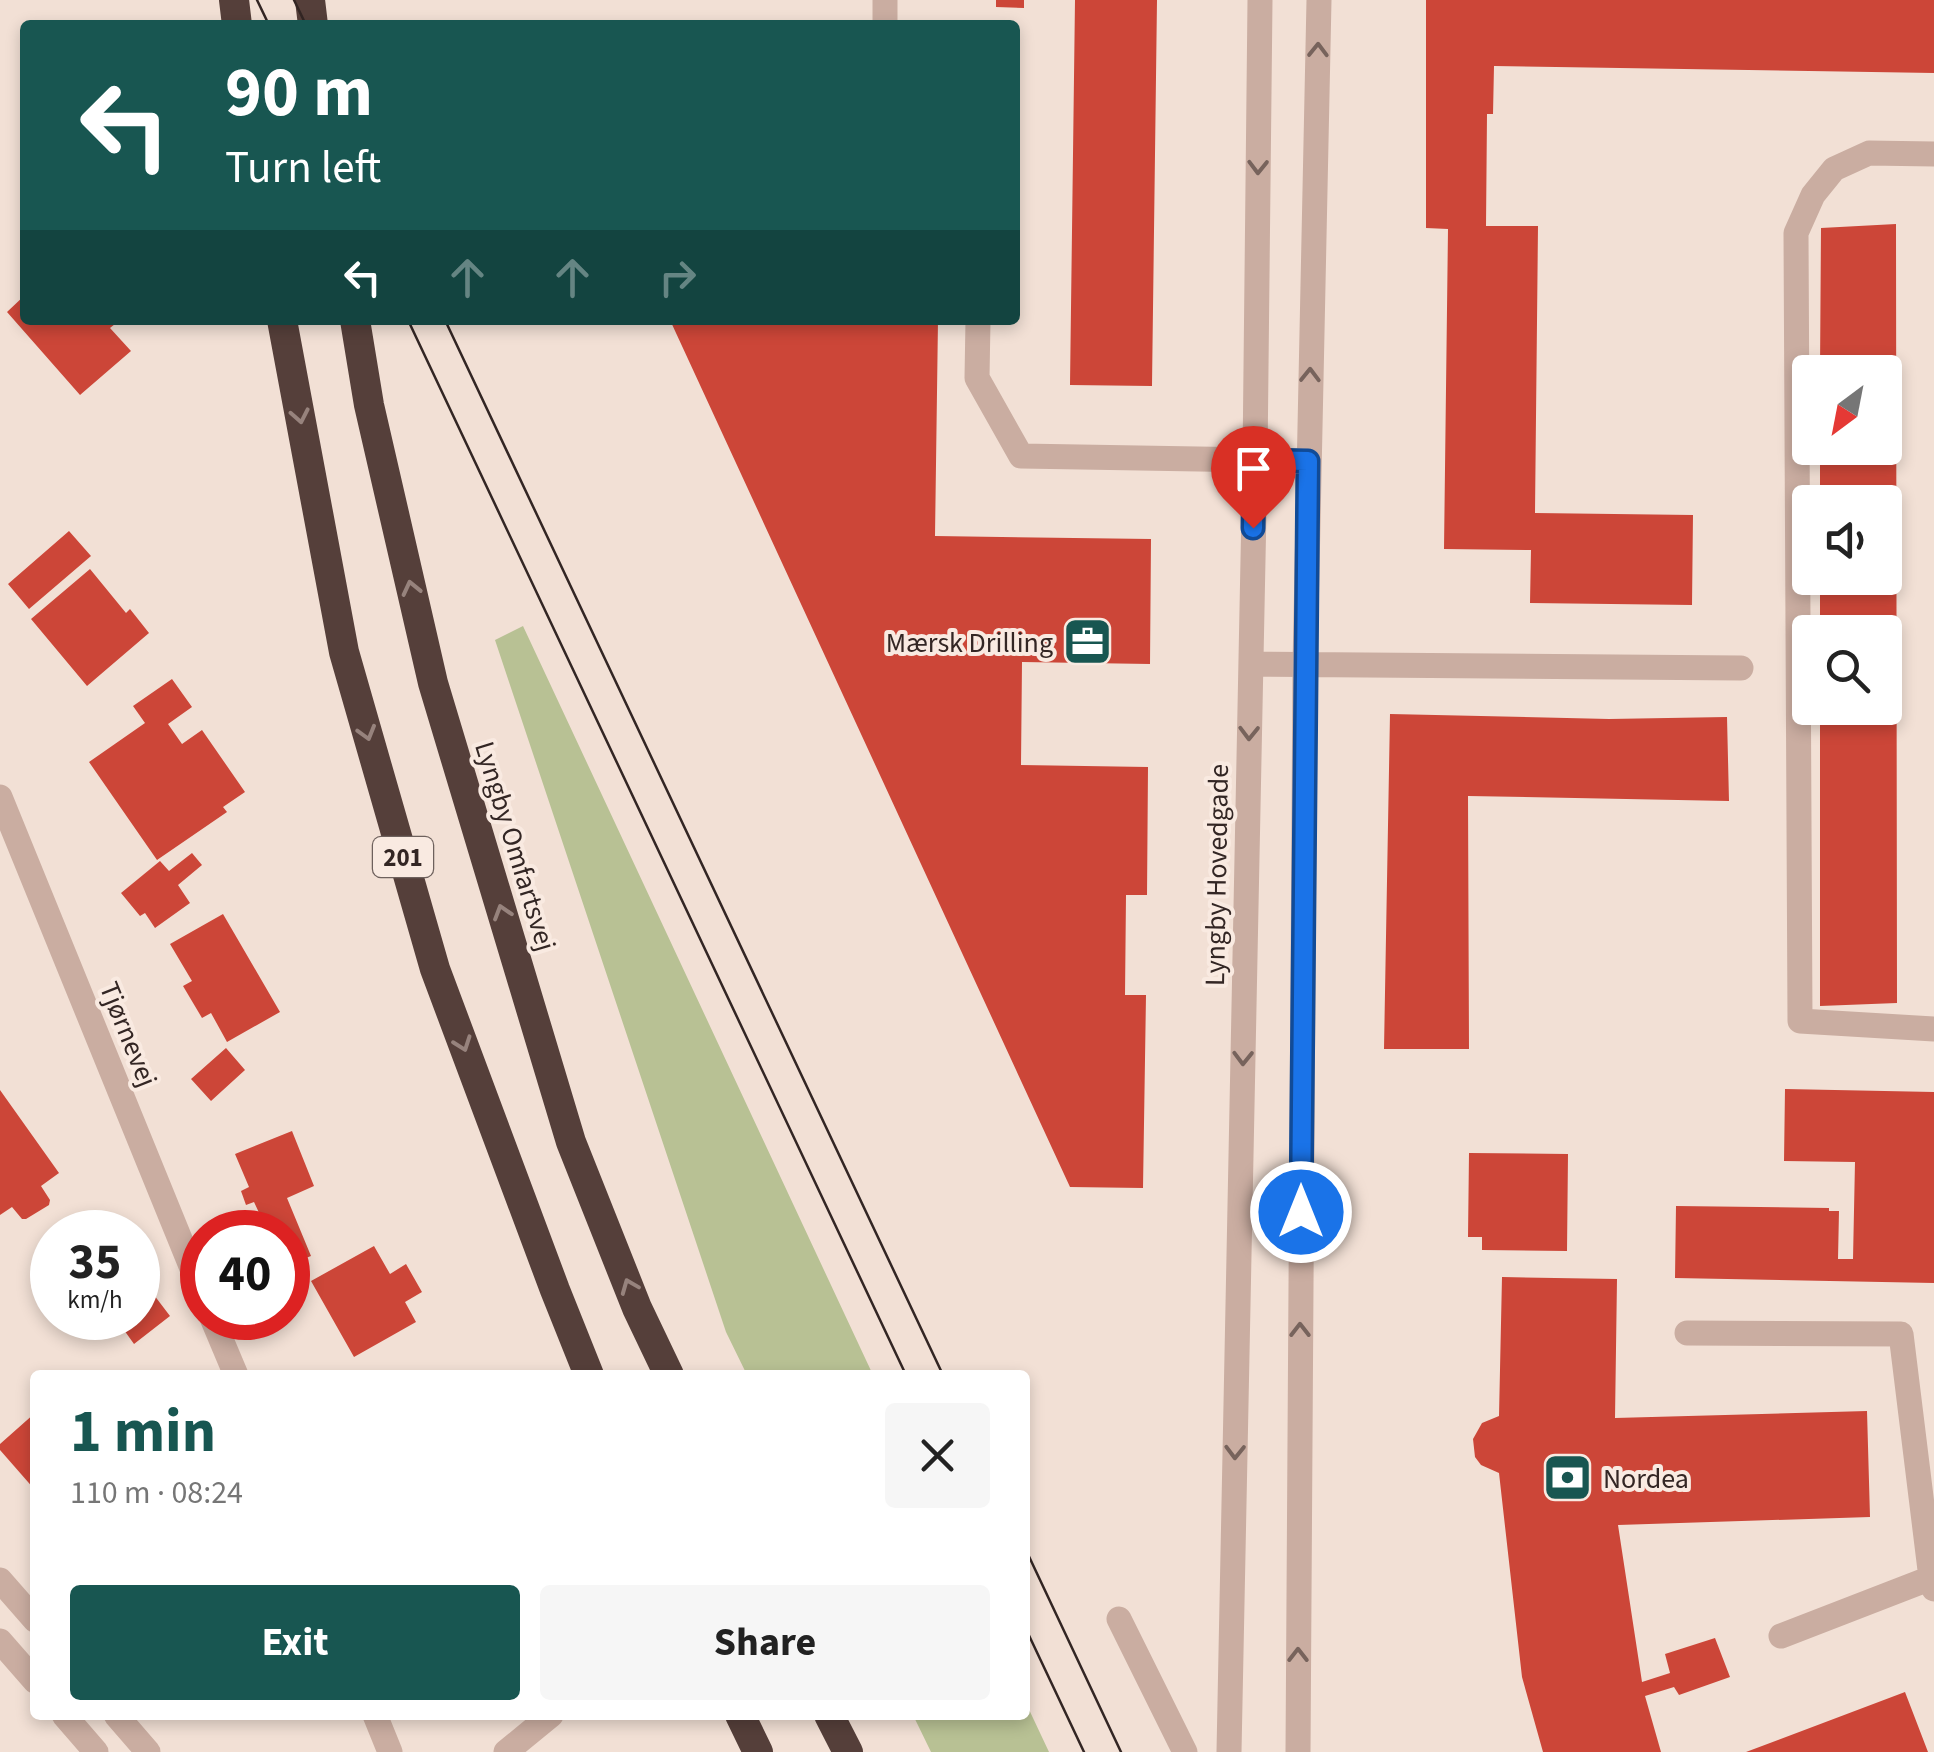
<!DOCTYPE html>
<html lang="en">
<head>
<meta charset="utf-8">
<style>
  :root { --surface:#fff; --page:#f6f6f6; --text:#222; --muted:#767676; --accent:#185651 }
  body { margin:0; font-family:"Source Sans 3",sans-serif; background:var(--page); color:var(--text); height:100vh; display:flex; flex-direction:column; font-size:38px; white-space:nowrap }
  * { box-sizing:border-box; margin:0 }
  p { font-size:32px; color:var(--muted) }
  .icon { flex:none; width:55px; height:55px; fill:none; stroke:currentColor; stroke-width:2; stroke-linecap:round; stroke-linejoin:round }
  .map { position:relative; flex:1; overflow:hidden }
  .sheet { position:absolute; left:30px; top:1370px; width:1000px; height:350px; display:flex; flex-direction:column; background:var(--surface); border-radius:10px; box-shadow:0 5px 15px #0003 }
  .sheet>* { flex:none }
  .banner { position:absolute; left:20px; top:20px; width:1000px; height:305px; border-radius:10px; box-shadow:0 5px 15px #0003; background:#185651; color:#fff; overflow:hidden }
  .needle { width:65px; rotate:212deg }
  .fabs { position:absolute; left:1792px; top:355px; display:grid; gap:20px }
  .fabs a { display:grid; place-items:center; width:110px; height:110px; border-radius:10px; background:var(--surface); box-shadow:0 5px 15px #0003; font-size:50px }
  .speed { position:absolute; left:30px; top:1210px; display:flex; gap:20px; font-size:50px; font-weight:700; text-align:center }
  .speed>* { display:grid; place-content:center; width:130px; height:130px; border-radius:50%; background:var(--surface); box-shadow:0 5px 15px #0003; line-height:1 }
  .speed small { font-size:25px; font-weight:400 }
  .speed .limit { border:15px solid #d22; background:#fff; color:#111 }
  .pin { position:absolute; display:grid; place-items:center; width:85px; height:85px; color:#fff; margin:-102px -42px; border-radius:50% 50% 50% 0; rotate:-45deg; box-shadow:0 0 10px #0007 }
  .pin .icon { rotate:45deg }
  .me { position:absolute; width:110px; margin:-55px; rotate:0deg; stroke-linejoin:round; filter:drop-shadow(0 0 8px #0008) }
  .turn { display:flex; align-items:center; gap:35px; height:210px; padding:0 40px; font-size:45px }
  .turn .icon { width:130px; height:130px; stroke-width:2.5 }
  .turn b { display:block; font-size:70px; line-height:85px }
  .lanes { display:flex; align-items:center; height:95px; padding:0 40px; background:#0003; justify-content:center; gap:50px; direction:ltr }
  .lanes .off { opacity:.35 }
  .round { display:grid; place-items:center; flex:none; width:105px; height:105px; border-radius:10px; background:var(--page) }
  .summary { display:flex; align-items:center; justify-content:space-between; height:170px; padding:0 40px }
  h1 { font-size:60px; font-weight:700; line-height:75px; color:var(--accent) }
  .button { display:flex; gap:20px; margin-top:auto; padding:20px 40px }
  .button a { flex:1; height:115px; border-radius:10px; background:var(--accent); color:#fff; font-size:40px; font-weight:700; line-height:115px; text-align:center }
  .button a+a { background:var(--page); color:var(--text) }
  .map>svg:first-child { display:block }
</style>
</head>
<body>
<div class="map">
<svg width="1934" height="1752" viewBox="0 0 1934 1752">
  <rect width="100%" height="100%" fill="#f2e0d5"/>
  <path fill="#b8c194" d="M523,626l350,749h-126l-21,-43 -231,-692z
    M1025,1701l24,51h-118l-18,-37h112z"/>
  <path fill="#cc4638" d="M996,0h28v8l-28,-1z
    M1075,0h82l-5,386 -82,-1z
    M1426,0h508v73l-440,-7 -1,48h-6l-1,112h52l-3,287 158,2 -1,90 -162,-2 1,-53 -87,-1 4,-320 -22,-1z
    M1896,224l1,779 -77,3v-298h65v-76h-65v-54h65v-76h-65v-54h65v-76h-65l1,-144z
    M25,295v25h95l-10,8 21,23 -51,44 -73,-83z
    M670,320h268l-3,216 216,3 -1,125 -128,-2 -1,103 127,2 -1,128h-21l-1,100h21l-3,193 -73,-1z
    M69,531l22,25 -62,53 -21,-25z
    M90,569l36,44 4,-4 19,24 -62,53 -56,-67z
    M172,679l20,28 -24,17 14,20 20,-14 43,62 -22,15 4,5 -70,48 -68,-98 56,-39 -12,-17z
    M1390,714l219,5 118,-2 2,84 -261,-5 1,253h-85z
    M192,853l10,12 -24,20 12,18 -35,25 -10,-15 -5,3 -19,-23 39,-32 9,10z
    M223,914l57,98 -53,30 -16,-29 -9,5 -19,-32 9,-5 -22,-37z
    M226,1048l19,22 -34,31 -20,-22z
    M1785,1089l149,3v191l-259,-5 1,-72 153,2v3h10l-1,48h15l2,-97 -71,-1z
    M0,1090l59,83 -18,13 9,14 -1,5 -23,14h-4l-10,-12 -12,8z
    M292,1131l22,55 -27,12 24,58 -23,9v-33h-20l-14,-30 -8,3 -5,-14 8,-4 -14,-33z
    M1469,1153l99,1 -1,97 -85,-1v-13h-14z
    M374,1246l16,28 16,-10 16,28 -17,10 11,20 -62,35 -43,-76z
    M288,1269l12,23 -12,7z
    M1502,1277l115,2 -2,139 252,-7 3,106 -252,8 24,157 28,-9 -5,-19 50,-16 15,39 -51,18 -5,-8 -29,9 16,56h-118l-21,-75 -23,-204 -18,-8 -6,-8 -2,-18 9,-16 17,-7z
    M154,1295l16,21 -36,28 -15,-21 7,-5h12v-9z
    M35,1413v77l-35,-40v-6z
    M1905,1692l23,60h-182z"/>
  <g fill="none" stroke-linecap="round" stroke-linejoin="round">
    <path stroke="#caada1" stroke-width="25" d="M885,25v-25
      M1934,154l-65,-1 -35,16 -21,26 -17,38 4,788 134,8
      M978,320l-1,58 44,78 287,5
      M1251,664l490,4
      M0,797l202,496
      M212,1318l24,57
      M1687,1333l214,1 30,244 3,11
      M0,1580l35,40
      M1119,1619l66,133
      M1781,1636l150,-58
      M0,1641l35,40
      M64,1715l32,37
      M116,1715l32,37
      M375,1715l15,37
      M506,1752l45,-37
      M1229,1752l26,-1292 5,-460
      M1298,1752l7,-1087 14,-665"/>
    <path stroke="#553f3a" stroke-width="30" d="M234,0l3,25
      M310,0l3,25
      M282,320l62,332 91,317 120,321 34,85
      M355,320l14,85 64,278 138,459 66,166 32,67
      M740,1715l18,37
      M829,1715l19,37"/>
    <path stroke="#332624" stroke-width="2.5" d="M257,0l12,25
      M294,0l12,25
      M408,320l498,1055
      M445,320l498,1055
      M1025,1548l96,204
      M1025,1627l59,125"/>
  </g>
  <defs><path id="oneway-chevron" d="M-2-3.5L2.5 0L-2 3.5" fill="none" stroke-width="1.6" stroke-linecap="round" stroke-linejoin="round" transform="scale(2.5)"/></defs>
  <g stroke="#77635c">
    <use href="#oneway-chevron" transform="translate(1318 50) rotate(-89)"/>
    <use href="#oneway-chevron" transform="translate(1258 167) rotate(91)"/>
    <use href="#oneway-chevron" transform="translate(1310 375) rotate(-89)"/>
    <use href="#oneway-chevron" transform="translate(1249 733) rotate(91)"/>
    <use href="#oneway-chevron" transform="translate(1243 1058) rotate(91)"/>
    <use href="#oneway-chevron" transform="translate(1300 1330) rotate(-90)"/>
    <use href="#oneway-chevron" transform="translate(1235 1452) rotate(91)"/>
    <use href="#oneway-chevron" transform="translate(1298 1655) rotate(-90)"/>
  </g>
  <g stroke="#97837d">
    <use href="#oneway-chevron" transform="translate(300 416) rotate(79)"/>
    <use href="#oneway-chevron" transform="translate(411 588) rotate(-103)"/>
    <use href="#oneway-chevron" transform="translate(367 733) rotate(74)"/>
    <use href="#oneway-chevron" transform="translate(502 912) rotate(-107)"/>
    <use href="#oneway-chevron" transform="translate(463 1044) rotate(70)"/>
    <use href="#oneway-chevron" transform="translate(629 1286) rotate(-112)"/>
  </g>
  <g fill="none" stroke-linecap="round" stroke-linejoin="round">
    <defs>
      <path id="route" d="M1253,528l1,-68 54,1 -7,751"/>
    </defs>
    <use href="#route" stroke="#114b97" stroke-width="25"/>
    <use href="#route" stroke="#1a73e8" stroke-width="18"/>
  </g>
  <defs>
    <symbol id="office-square" viewBox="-11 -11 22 22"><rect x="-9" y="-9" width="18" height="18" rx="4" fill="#185651" stroke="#f9eae1"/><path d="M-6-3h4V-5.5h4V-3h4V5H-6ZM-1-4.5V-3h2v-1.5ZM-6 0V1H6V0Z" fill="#fff"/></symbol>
    <symbol id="bank-square" viewBox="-11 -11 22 22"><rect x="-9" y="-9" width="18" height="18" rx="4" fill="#185651" stroke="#f9eae1"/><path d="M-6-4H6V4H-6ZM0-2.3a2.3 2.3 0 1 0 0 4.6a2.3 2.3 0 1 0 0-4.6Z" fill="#fff"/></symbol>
  </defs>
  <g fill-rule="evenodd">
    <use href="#office-square" x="1060" y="614" width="55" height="55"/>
    <use href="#bank-square" x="1540" y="1450" width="55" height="55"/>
  </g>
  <g text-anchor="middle" stroke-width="8" stroke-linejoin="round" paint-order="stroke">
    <rect fill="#f9eae1" stroke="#6e615d" stroke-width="2.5" x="373" y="837" width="60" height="40" rx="8"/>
    <g font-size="25" font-weight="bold" fill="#332624">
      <text x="403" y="866">201</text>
    </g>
    <g font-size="28" fill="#332624" stroke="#f9eae1" text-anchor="end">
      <text x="1053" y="652">Mærsk Drilling</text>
      <text x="1603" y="1488" text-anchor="start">Nordea</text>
    </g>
    <g font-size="28" fill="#332624" stroke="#f9eae1">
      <text transform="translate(516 846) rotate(73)" y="10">Lyngby Omfartsvej</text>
      <text transform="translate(1216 875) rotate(-89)" y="10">Lyngby Hovedgade</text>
      <text transform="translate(129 1034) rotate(68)" y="10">Tjørnevej</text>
    </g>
  </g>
</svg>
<div class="fabs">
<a><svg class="needle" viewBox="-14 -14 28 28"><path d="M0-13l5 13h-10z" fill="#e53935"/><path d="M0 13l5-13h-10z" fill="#767676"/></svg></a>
<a><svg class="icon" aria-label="sound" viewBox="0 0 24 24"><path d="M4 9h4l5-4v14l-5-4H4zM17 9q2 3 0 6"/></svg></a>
<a><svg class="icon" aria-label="search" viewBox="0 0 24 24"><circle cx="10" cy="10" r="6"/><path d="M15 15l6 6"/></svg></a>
</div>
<div class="speed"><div>35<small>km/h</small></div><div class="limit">40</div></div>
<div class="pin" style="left:1253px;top:528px;background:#d93025"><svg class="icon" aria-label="arrive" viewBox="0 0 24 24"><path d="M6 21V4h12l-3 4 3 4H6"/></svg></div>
<svg class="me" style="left:1301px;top:1212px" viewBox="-20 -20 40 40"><circle r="17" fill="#1a73e8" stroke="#fff" stroke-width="3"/><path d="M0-11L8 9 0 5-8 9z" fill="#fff"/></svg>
<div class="banner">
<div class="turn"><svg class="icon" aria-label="left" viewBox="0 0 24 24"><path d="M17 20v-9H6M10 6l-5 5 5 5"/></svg><div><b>90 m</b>Turn left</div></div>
<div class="lanes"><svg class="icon" aria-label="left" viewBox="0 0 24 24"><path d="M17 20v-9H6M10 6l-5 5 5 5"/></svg><svg class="icon off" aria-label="ahead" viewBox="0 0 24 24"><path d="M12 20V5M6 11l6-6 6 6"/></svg><svg class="icon off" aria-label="ahead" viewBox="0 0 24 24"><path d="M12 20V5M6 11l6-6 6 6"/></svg><svg class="icon off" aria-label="right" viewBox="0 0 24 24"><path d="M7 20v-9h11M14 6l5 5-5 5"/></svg></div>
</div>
<section class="sheet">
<div class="summary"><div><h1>1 min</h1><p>110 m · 08:24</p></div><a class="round"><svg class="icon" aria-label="close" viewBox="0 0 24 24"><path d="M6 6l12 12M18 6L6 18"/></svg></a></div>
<div class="button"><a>Exit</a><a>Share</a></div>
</section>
</div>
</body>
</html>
